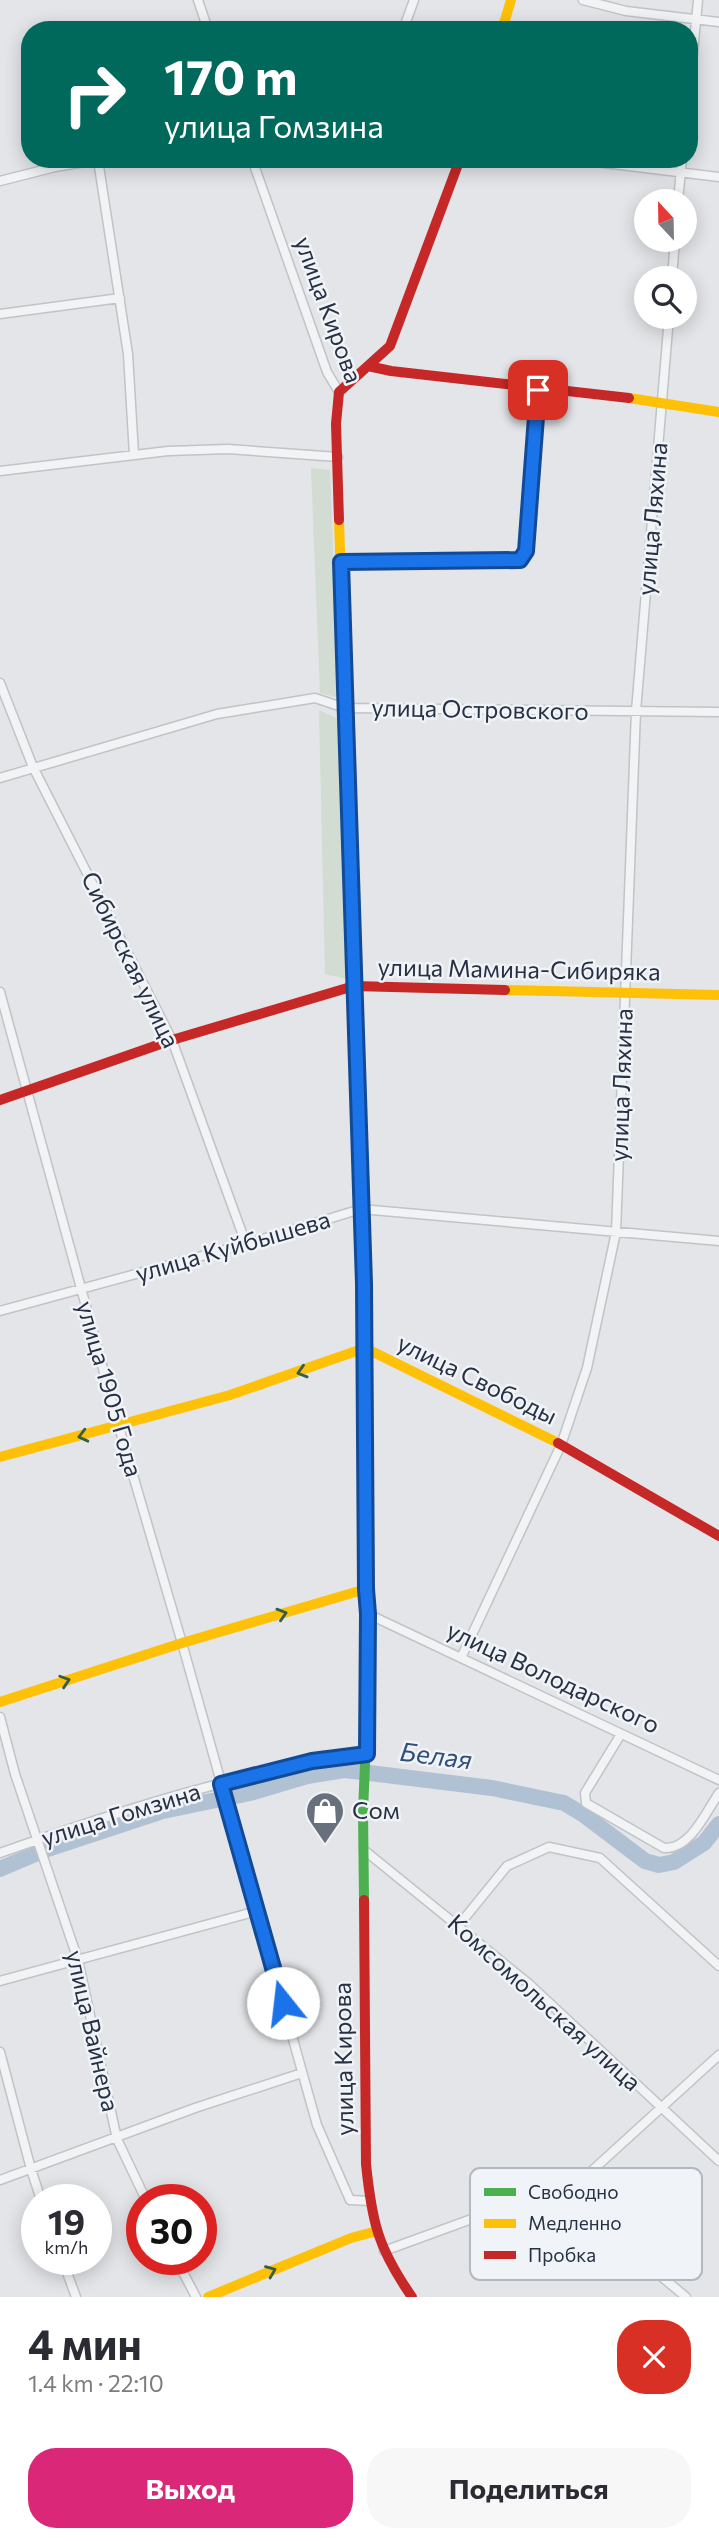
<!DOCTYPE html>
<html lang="ru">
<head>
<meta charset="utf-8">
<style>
  :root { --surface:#fff; --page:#f7f7f7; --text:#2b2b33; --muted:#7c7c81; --accent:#db2777 }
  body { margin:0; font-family:Commissioner,sans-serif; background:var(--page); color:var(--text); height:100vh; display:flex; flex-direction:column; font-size:26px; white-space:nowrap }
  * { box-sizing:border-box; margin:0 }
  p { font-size:23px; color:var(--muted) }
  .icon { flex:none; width:38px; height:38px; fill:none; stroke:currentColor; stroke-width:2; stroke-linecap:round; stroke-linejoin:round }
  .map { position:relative; height:2297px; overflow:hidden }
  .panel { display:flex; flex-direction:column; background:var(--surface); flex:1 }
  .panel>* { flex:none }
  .banner { position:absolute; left:21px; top:21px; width:677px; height:147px; border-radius:28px; box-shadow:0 4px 18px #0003; background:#00695c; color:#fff; overflow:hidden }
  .needle { width:46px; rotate:338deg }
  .buttons { position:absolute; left:634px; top:189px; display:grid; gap:14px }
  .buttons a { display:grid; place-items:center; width:63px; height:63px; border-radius:50%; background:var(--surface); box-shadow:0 4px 18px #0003; font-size:35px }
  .speed { position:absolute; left:21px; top:2184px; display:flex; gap:14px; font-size:35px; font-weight:700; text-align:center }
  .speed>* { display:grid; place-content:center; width:91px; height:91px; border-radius:50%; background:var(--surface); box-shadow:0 4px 18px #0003; line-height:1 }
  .speed small { font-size:18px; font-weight:400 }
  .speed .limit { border:10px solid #d22; background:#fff; color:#111 }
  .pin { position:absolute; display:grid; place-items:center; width:60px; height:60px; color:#fff; margin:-30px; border-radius:14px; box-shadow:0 4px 10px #0006 }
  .me { position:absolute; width:77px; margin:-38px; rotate:344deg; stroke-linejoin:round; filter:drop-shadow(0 0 5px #0008) }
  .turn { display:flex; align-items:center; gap:24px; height:147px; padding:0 28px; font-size:32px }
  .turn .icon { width:91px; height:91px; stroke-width:2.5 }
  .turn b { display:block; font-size:49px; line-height:60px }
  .round { display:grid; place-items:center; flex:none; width:74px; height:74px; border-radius:28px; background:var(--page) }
  .summary { display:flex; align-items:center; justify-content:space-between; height:119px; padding:0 28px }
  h1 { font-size:42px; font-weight:700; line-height:52px }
  .action { display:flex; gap:14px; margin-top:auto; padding:14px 28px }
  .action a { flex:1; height:80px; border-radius:28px; background:var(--accent); color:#fff; font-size:28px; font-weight:700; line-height:80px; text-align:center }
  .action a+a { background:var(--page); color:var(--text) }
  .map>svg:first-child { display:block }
</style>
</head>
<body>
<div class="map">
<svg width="719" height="2297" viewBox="0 0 719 2297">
  <rect width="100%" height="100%" fill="#e3e5e8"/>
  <path fill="#d3dcd3" d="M311,468l19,2 9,228 -19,-5z
    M319,710l19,9 9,260 -22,-5z"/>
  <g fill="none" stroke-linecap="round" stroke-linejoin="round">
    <path stroke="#b0c1d4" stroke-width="16" d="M0,1869l45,-19 118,-39 87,-18 57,-17 38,-6 147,18 72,15 20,12 61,46 14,4 15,-3 30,-19 15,-19"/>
    <defs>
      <path id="street" d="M198,0l10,30
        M583,0l43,11 93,11
        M403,30l11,-30
        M690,84l8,-84
        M252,159l75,213 12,20
        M572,159l147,18
        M98,160l30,194 6,101
        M0,181l55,-14 47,-8
        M678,201l4,-42
        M672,278l3,-38
        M0,314l120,-16
        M0,471l168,-20 60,-2 110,8
        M341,562l179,-2 6,-9 12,-161
        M0,683l33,84 139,273 74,204
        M0,778l217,-64 98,-16 30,10 374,4
        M0,992l119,435 63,216 135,482 33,75 20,1
        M0,1311l246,-67 115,-35 358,32
        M368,1614l351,166
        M461,1658l100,-213 26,-77 29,-136 20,-521 33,-394
        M0,1717l15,57 63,186 39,179 29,61
        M621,1734l-36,59 1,10 78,45c26,2 42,-36 55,-55
        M364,1850l164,133 191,178
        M0,1853c119,-42 242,-82 367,-99
        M459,1925l48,-59 42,-19 51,11 119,108
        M0,1981l257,-70
        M0,2052l31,117 10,31
        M0,2180l195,-72 107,-35
        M556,2189l130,108
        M384,2251l200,-73 135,-123
        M62,2259l14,38
        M176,2259l20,38"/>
    </defs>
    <use href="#street" stroke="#c1c3c6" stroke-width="11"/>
    <use href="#street" stroke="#f2f3f5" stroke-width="8"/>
    <path stroke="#4caf50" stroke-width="10" d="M364,1900l-1,-89 6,-139 -3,-157"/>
    <path stroke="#ffc107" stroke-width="10" d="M502,30l9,-30
      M629,398l90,14
      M339,520l18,555
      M505,990l214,5
      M0,1457l230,-62 135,-47 193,95
      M0,1702l182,-59 184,-54
      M208,2297l143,-59 26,-7"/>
    <path stroke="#c62828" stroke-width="10" d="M368,366l23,5 238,27
      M339,520l-3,-96 3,-32 51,-46 70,-187
      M357,1075l7,209 2,231
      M0,1100l172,-60 182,-54 151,4
      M558,1443l161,93
      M364,1900l2,264c6,59 12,84 46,133"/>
  </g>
  <defs><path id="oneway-chevron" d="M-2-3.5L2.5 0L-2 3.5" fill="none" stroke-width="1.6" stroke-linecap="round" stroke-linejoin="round" transform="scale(1.75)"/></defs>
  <g stroke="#355d48">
    <use href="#oneway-chevron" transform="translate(302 1372) rotate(163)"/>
    <use href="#oneway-chevron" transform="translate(83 1436) rotate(166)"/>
    <use href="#oneway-chevron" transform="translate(282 1614) rotate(-17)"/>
    <use href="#oneway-chevron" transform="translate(65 1681) rotate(-18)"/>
    <use href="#oneway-chevron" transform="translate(271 2271) rotate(-22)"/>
  </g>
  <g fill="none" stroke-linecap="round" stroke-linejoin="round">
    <defs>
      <path id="route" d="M283,2003l-62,-219 91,-23 55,-7 1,-140 -2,-25 -2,-305 -23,-722 179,-2 6,-9 12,-161"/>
    </defs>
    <use href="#route" stroke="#114b97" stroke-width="18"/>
    <use href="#route" stroke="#1a73e8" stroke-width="12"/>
  </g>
  <defs>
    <symbol id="shop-pin" viewBox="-11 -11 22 30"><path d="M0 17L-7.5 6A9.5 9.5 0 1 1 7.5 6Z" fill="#69707d" stroke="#f0f3f7"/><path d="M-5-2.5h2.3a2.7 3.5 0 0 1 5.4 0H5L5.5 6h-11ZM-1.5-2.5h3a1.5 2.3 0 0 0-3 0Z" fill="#fff"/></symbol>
  </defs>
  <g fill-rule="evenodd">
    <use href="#shop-pin" x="303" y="1789" width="44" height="60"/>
  </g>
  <g text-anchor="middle" stroke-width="5" stroke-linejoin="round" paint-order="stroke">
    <g font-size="24" fill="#283143" stroke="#f0f3f7">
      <text transform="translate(328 310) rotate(70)" y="8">улица Кирова</text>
      <text transform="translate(653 519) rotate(-85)" y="8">улица Ляхина</text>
      <text transform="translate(480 710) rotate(1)" y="8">улица Островского</text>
      <text transform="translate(130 960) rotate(64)" y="8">Сибирская улица</text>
      <text transform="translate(519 970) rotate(1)" y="8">улица Мамина-Сибиряка</text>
      <text transform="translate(622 1085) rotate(-88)" y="8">улица Ляхина</text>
      <text transform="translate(233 1247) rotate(-16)" y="8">улица Куйбышева</text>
      <text transform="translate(477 1380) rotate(26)" y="8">улица Свободы</text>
      <text transform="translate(109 1389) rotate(74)" y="8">улица 1905 Года</text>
      <text transform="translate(553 1678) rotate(25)" y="8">улица Володарского</text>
      <text transform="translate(121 1815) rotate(-17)" y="8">улица Гомзина</text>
      <text transform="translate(544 2003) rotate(42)" y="8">Комсомольская улица</text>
      <text transform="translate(92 2031) rotate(77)" y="8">улица Вайнера</text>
      <text transform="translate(344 2059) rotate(-91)" y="8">улица Кирова</text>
    </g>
    <g font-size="24" fill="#283143" stroke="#f0f3f7" text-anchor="start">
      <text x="352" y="1819">Сом</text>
    </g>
    <g font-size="26" font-style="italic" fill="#304f79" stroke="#f0f3f7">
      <text transform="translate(436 1756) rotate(7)" y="9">Белая</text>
    </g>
  </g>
  <rect x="470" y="2168" width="232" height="112" rx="10" fill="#f0f3f7" stroke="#b4b9c1" stroke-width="2"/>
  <rect x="484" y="2188" width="32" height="8" fill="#4caf50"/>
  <rect x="484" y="2219" width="32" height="9" fill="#ffc107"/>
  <rect x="484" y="2251" width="32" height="8" fill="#c62828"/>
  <g font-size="19" fill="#283143">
    <text x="528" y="2199">Свободно</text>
    <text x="528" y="2230">Медленно</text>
    <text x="528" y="2262">Пробка</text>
  </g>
</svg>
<div class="buttons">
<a><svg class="needle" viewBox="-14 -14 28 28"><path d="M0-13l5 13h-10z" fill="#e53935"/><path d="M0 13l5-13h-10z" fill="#7c7c81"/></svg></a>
<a><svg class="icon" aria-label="search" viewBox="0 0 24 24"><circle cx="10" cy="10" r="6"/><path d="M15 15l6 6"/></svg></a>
</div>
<div class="speed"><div>19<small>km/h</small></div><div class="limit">30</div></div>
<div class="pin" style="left:538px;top:390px;background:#d93025"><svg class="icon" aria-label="arrive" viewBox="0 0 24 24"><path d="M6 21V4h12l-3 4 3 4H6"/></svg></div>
<svg class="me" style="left:283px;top:2003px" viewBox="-20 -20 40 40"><circle r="19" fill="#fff"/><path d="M0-13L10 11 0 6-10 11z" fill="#1a73e8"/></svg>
<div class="banner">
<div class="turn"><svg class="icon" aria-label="right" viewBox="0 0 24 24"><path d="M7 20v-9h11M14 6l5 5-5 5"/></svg><div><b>170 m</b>улица Гомзина</div></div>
</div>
</div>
<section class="panel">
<div class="summary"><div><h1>4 мин</h1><p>1.4 km · 22:10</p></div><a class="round" style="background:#d93025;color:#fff"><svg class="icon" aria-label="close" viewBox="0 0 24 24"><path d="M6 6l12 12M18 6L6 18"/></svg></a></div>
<div class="action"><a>Выход</a><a>Поделиться</a></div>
</section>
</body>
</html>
